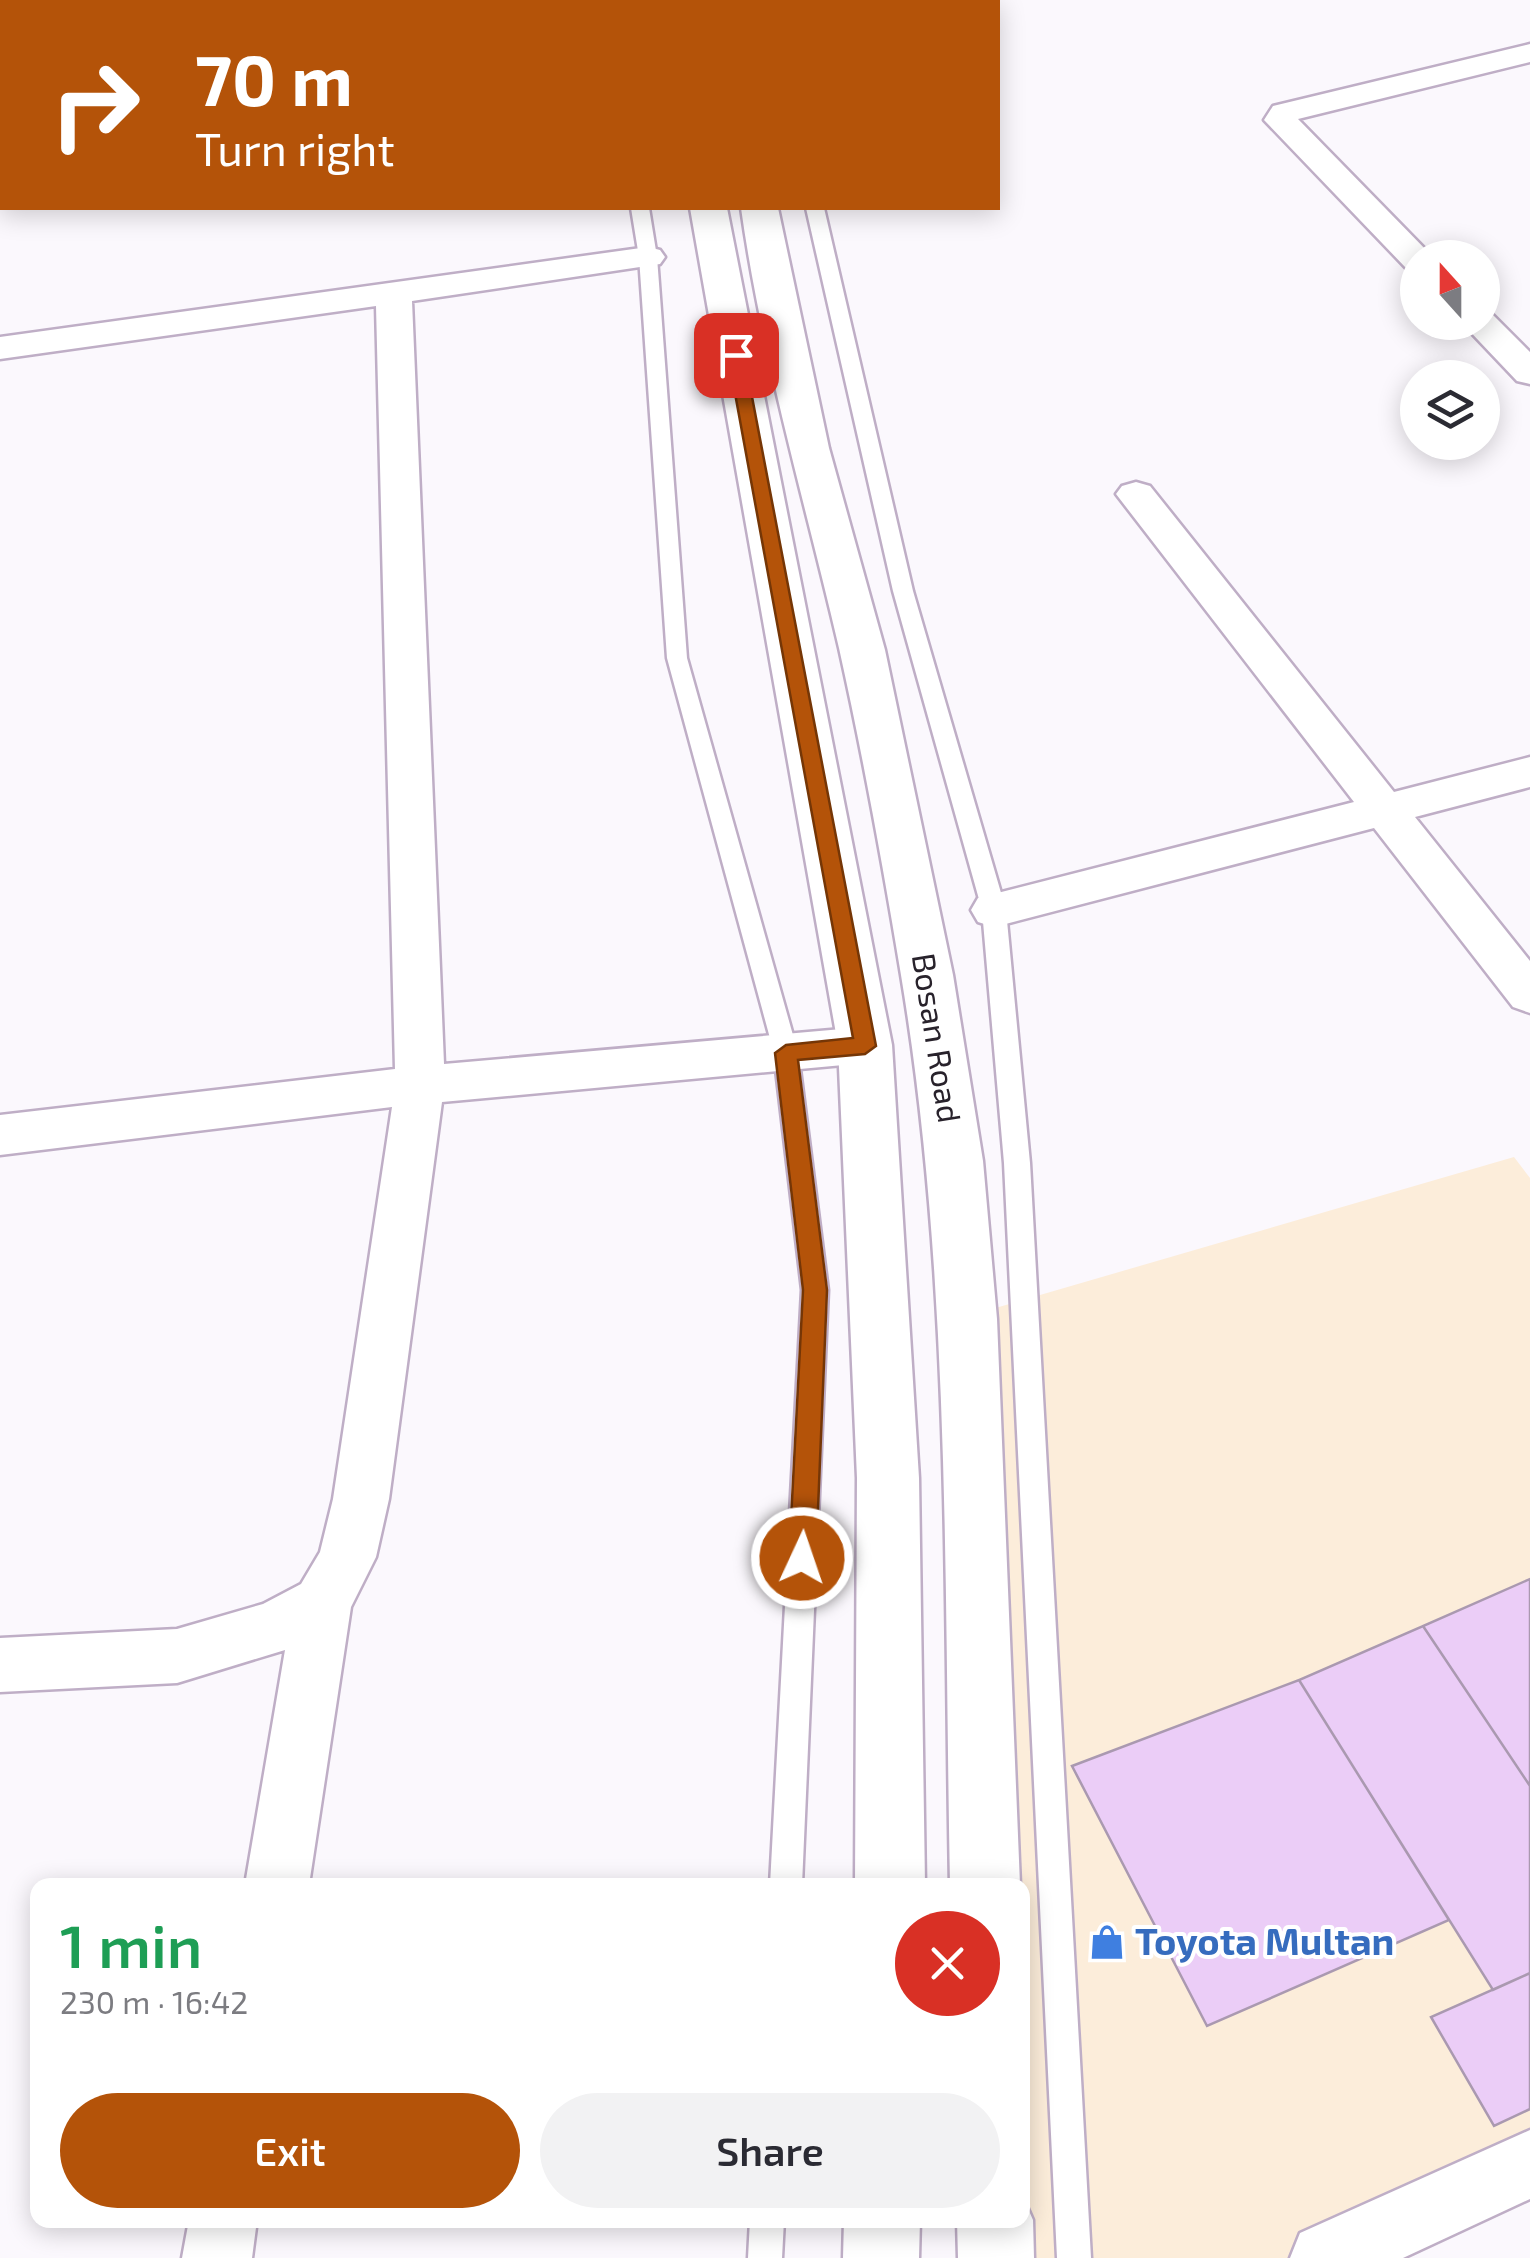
<!DOCTYPE html>
<html lang="en">
<head>
<meta charset="utf-8">
<style>
  :root { --surface:#fff; --page:#f2f2f3; --text:#2b2b33; --muted:#7c7c81; --accent:#b45309 }
  body { margin:0; font-family:"Exo 2",sans-serif; background:var(--page); color:var(--text); height:100vh; display:flex; flex-direction:column; font-size:38px; white-space:nowrap }
  * { box-sizing:border-box; margin:0 }
  p { font-size:32px; color:var(--muted) }
  .icon { flex:none; width:55px; height:55px; fill:none; stroke:currentColor; stroke-width:2; stroke-linecap:round; stroke-linejoin:round }
  .map { position:relative; flex:1; overflow:hidden }
  .details { position:absolute; left:30px; top:1878px; width:1000px; height:350px; display:flex; flex-direction:column; background:var(--surface); border-radius:20px; box-shadow:0 5px 25px #0003 }
  .details>* { flex:none }
  .banner { position:absolute; left:0px; top:0px; width:1000px; height:210px; box-shadow:0 5px 25px #0003; background:#b45309; color:#fff; overflow:hidden }
  .needle { width:65px; rotate:339deg }
  .fabs { position:absolute; left:1400px; top:240px; display:grid; gap:20px }
  .fabs a { display:grid; place-items:center; width:100px; height:100px; border-radius:50%; background:var(--surface); box-shadow:0 5px 25px #0003; font-size:50px }
  .pin { position:absolute; display:grid; place-items:center; width:85px; height:85px; color:#fff; margin:-42px; border-radius:20px; box-shadow:0 5px 15px #0006 }
  .me { position:absolute; width:110px; margin:-55px; rotate:3deg; stroke-linejoin:round; filter:drop-shadow(0 0 8px #0008) }
  .turn { display:flex; align-items:center; gap:35px; height:210px; padding:0 30px; font-size:45px }
  .turn .icon { width:130px; height:130px; stroke-width:2.5 }
  .turn b { display:block; font-size:70px; line-height:85px }
  .round { display:grid; place-items:center; flex:none; width:105px; height:105px; border-radius:52px; background:var(--page) }
  .head { display:flex; align-items:center; justify-content:space-between; height:170px; padding:0 30px }
  h1 { font-size:60px; font-weight:600; line-height:75px; color:#1e9e55 }
  .button { display:flex; gap:20px; margin-top:auto; padding:20px 30px }
  .button a { flex:1; height:115px; border-radius:60px; background:var(--accent); color:#fff; font-size:40px; font-weight:600; line-height:115px; text-align:center }
  .button a+a { background:var(--page); color:var(--text) }
  .map>svg:first-child { display:block }
</style>
</head>
<body>
<div class="map">
<svg width="1530" height="2258" viewBox="0 0 1530 2258">
  <rect width="100%" height="100%" fill="#fbf8fd"/>
  <path fill="#fcedda" d="M1514,1157l16,21v967l-223,113h-295l10,-38v-335h-18l-12,-576z"/>
  <path fill="#ebcdf7" stroke="#aa99b0" stroke-width="2.5" d="M1530,1579v207l-107,-160z
    M1423,1626l107,160v187l-37,17 -194,-310z
    M1299,1680l150,240 -242,106 -135,-260z
    M1530,1973v136l-36,17 -63,-109z"/>
  <g fill="none" stroke-linecap="round" stroke-linejoin="round">
    <defs>
      <path id="service" d="M580,0h16l2,2h-16z
        M759,0h16v2h-15z
        M631,208h18l8,49 30,401 111,395 30,237 -26,595h-32l32,-595 -28,-237 -107,-395 -28,-401z
        M806,208h18l89,383 93,319 24,253 61,1095h-34l-53,-1095 -22,-253 -89,-319z
        M750,2220h34l-2,38h-34z"/>
      <path id="minor" d="M1530,44v18l-232,57 132,135 3,4h-15v13l-12,-3 -142,-148 9,-14z
        M2,143v20l-2,1v-20z
        M648,247l12,3 5,7 -5,7 -248,37 32,763 421,-37 17,5 7,13 -7,13 -17,5 -423,39 -53,397 -13,58 -25,50 -42,278h-64l40,-235 -108,33 -177,9v-54l177,-9 86,-25 38,-20 19,-32 13,-53 59,-392 -392,48v-40l395,-46 -19,-763 -376,53v-22z
        M1482,312l10,2 38,38v32l-13,-3 -56,-59h21z
        M1136,482l14,4 244,306 136,-35v30l-115,30 115,144v52l-17,-6 -139,-179 -380,99 -16,-5 -7,-12 7,-12 376,-96 -238,-308 6,-8z
        M1530,2130v69l-127,59h-113l10,-25z
        M189,2220h68l-5,38h-70z"/>
      <path id="primary" d="M644,0h34l1,2h-33z
        M709,0h34v2h-33z
        M690,208h37l165,837 27,433 6,407h-70l2,-407 -19,-433z
        M741,208h37l51,240 56,202 68,325 30,186 14,158 23,566h-70c-6,-304 1,-610 -49,-910 -18,-109 -38,-219 -62,-327 -34,-146 -77,-291 -98,-440z
        M1022,2195l11,25 1,38h-76l-1,-38h65z
        M844,2220h76l-1,38h-76z"/>
    </defs>
    <use href="#service" stroke="#bfaec6" stroke-width="5"/>
    <use href="#minor" stroke="#bfaec6" stroke-width="5"/>
    <use href="#primary" stroke="#bfaec6" stroke-width="5"/>
    <use href="#service" fill="#fff" fill-rule="evenodd"/>
    <use href="#minor" fill="#fff" fill-rule="evenodd"/>
    <use href="#primary" fill="#fff" fill-rule="evenodd"/>
  </g>
  <path fill="#b45309" stroke="#753606" stroke-width="2.5" d="M736,350l8,5 132,691 -11,8 -67,6 29,230 -11,268 -4,9 -10,3 -9,-3 -4,-9 14,-268 -28,-237 11,-8 67,-7 -125,-683z"/>
  <defs>
    <symbol id="shop-bare" viewBox="-9 -9 18 18"><path d="M-5-2.5h2.3a2.7 3.5 0 0 1 5.4 0H5L5.5 6h-11ZM-1.5-2.5h3a1.5 2.3 0 0 0-3 0Z" fill="#3f7fe0" stroke="#fff" stroke-width="2.5" paint-order="stroke"/></symbol>
  </defs>
  <g fill-rule="evenodd">
    <use href="#shop-bare" x="1082" y="1917" width="50" height="50"/>
  </g>
  <g text-anchor="middle" stroke-width="8" stroke-linejoin="round" paint-order="stroke">
    <g font-size="32" fill="#28222b" stroke="#fff">
      <text transform="translate(936 1038) rotate(81)" y="11">Bosan Road</text>
    </g>
    <g font-size="38" font-weight="bold" fill="#366cbe" stroke="#fff" text-anchor="start">
      <text x="1135" y="1955">Toyota Multan</text>
    </g>
  </g>
</svg>
<div class="fabs">
<a><svg class="needle" viewBox="-14 -14 28 28"><path d="M0-13l5 13h-10z" fill="#e53935"/><path d="M0 13l5-13h-10z" fill="#7c7c81"/></svg></a>
<a><svg class="icon" aria-label="layers" viewBox="0 0 24 24"><path d="M12 4l9 5-9 5-9-5zM3 14l9 5 9-5"/></svg></a>
</div>
<div class="pin" style="left:736px;top:355px;background:#d93025"><svg class="icon" aria-label="arrive" viewBox="0 0 24 24"><path d="M6 21V4h12l-3 4 3 4H6"/></svg></div>
<svg class="me" style="left:802px;top:1558px" viewBox="-20 -20 40 40"><circle r="17" fill="#b45309" stroke="#fff" stroke-width="3"/><path d="M0-11L8 9 0 5-8 9z" fill="#fff"/></svg>
<div class="banner">
<div class="turn"><svg class="icon" aria-label="right" viewBox="0 0 24 24"><path d="M7 20v-9h11M14 6l5 5-5 5"/></svg><div><b>70 m</b>Turn right</div></div>
</div>
<section class="details">
<div class="head"><div><h1>1 min</h1><p>230 m · 16:42</p></div><a class="round" style="background:#d93025;color:#fff"><svg class="icon" aria-label="close" viewBox="0 0 24 24"><path d="M6 6l12 12M18 6L6 18"/></svg></a></div>
<div class="button"><a>Exit</a><a>Share</a></div>
</section>
</div>
</body>
</html>
